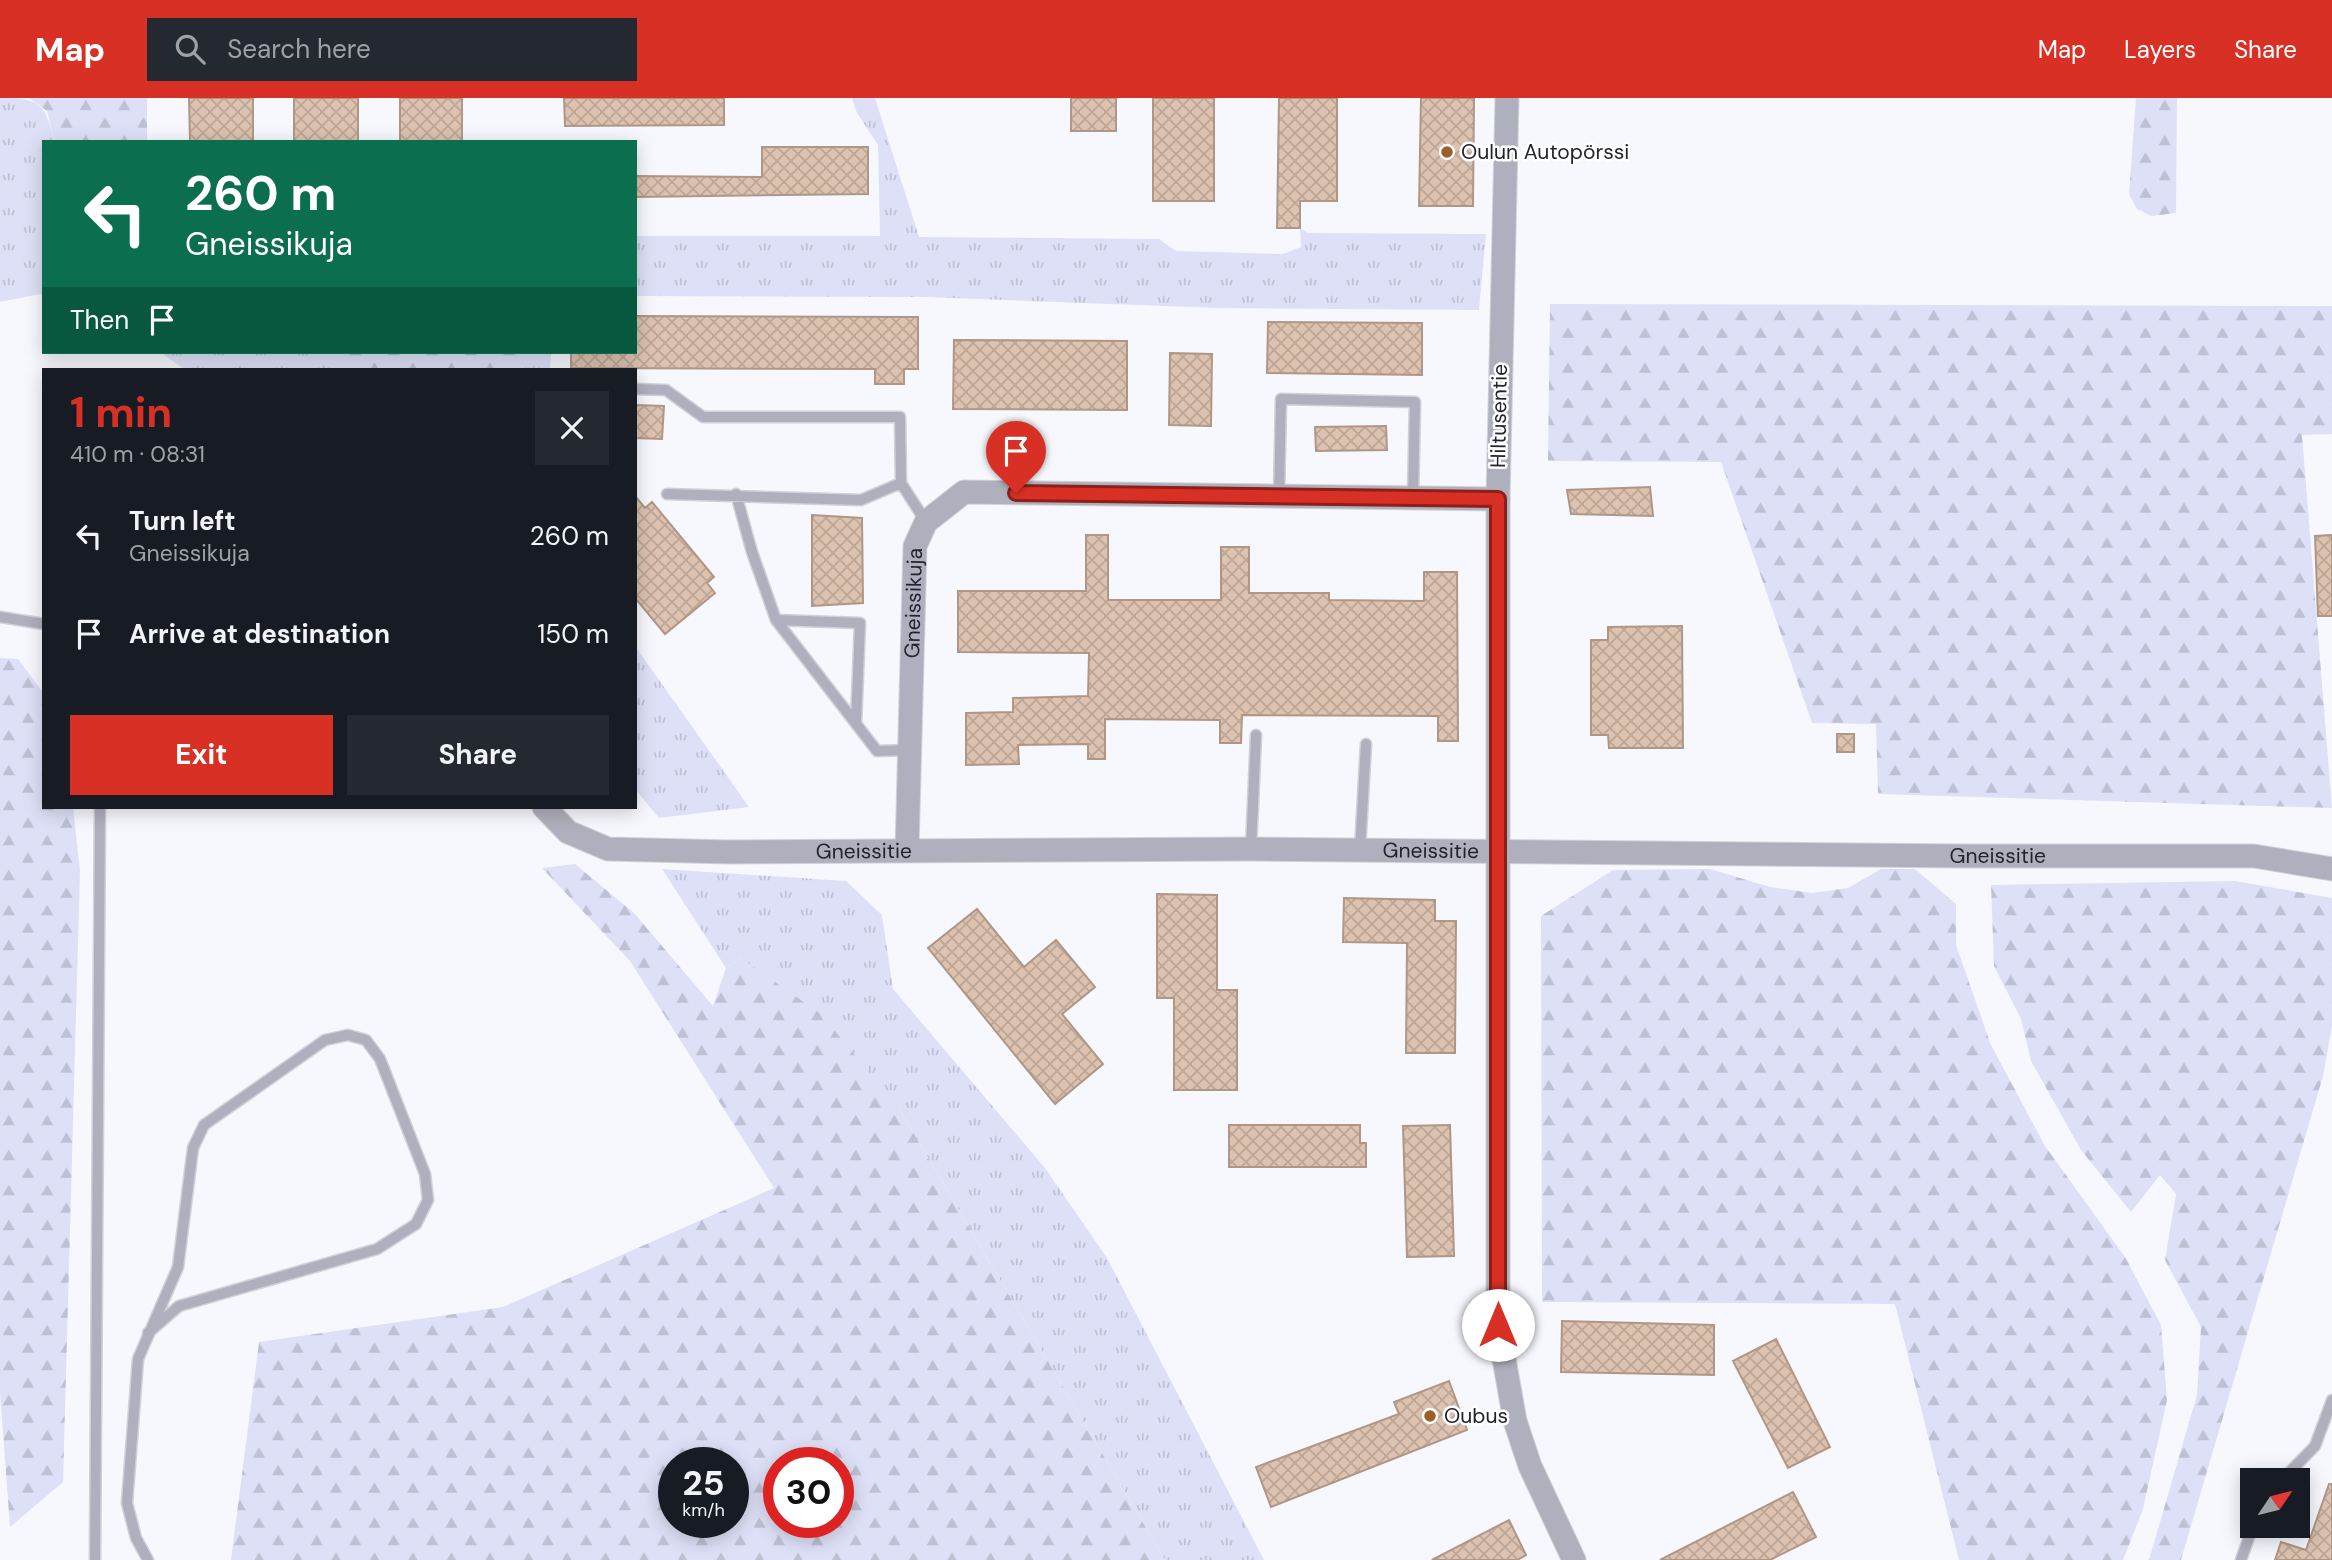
<!DOCTYPE html>
<html lang="en">
<head>
<meta charset="utf-8">
<style>
  :root { --surface:#171b24; --page:#242831; --text:#f1f3f6; --muted:#9ea1a6; --accent:#d93025 }
  body { margin:0; font-family:"DM Sans",sans-serif; background:var(--page); color:var(--text); height:100vh; display:flex; flex-direction:column; font-size:26px; white-space:nowrap }
  * { box-sizing:border-box; margin:0 }
  p { font-size:23px; color:var(--muted) }
  .icon { flex:none; width:38px; height:38px; fill:none; stroke:currentColor; stroke-width:2; stroke-linecap:round; stroke-linejoin:round }
  .map { position:relative; flex:1; overflow:hidden }
  .details { position:absolute; left:42px; top:270px; width:595px; height:441px; display:flex; flex-direction:column; background:var(--surface); border-radius:0px; box-shadow:0 4px 18px #0003 }
  .details>* { flex:none }
  .top-card { position:absolute; left:42px; top:42px; width:595px; height:214px; border-radius:0px; box-shadow:0 4px 18px #0003; background:#0b6e4f; color:#fff; overflow:hidden }
  .needle { width:46px; rotate:55deg }
  .buttons { position:absolute; left:2240px; top:1370px; display:grid; gap:14px }
  .buttons a { display:grid; place-items:center; width:70px; height:70px; border-radius:0px; background:var(--surface); box-shadow:0 4px 18px #0003; font-size:35px }
  .speed { position:absolute; left:658px; top:1349px; display:flex; gap:14px; font-size:35px; font-weight:700; text-align:center }
  .speed>* { display:grid; place-content:center; width:91px; height:91px; border-radius:50%; background:var(--surface); box-shadow:0 4px 18px #0003; line-height:1 }
  .speed small { font-size:18px; font-weight:400 }
  .speed .limit { border:10px solid #d22; background:#fff; color:#111 }
  .pin { position:absolute; display:grid; place-items:center; width:60px; height:60px; color:#fff; margin:-72px -30px; border-radius:50% 50% 50% 0; rotate:-45deg; box-shadow:0 0 7px #0007 }
  .pin .icon { rotate:45deg }
  .me { position:absolute; width:77px; margin:-38px; rotate:0deg; stroke-linejoin:round; filter:drop-shadow(0 0 5px #0008) }
  .turn { display:flex; align-items:center; gap:24px; height:147px; padding:0 28px; font-size:32px }
  .turn .icon { width:91px; height:91px; stroke-width:2.5 }
  .turn b { display:block; font-size:49px; line-height:60px }
  .then { display:flex; align-items:center; height:66px; padding:0 28px; background:#0003; gap:14px; font-size:26px }
  .round { display:grid; place-items:center; flex:none; width:74px; height:74px; border-radius:0px; background:var(--page) }
  .summary { display:flex; align-items:center; justify-content:space-between; height:119px; padding:0 28px }
  h1 { font-size:42px; font-weight:700; line-height:52px; color:var(--accent) }
  .cta { display:flex; gap:14px; margin-top:auto; padding:14px 28px }
  .cta a { flex:1; height:80px; border-radius:0px; background:var(--accent); color:#fff; font-size:28px; font-weight:700; line-height:80px; text-align:center }
  .cta a+a { background:var(--page); color:var(--text) }
  ul { padding:0; list-style:none }
  li { display:flex; align-items:center; gap:21px; height:98px; padding:0 28px }
  li div { flex:1 }
  li b { display:block; font-size:26px }
  li em { font-style:normal }
  header { display:flex; align-items:center; gap:42px; box-sizing:border-box; height:98px; padding:0 35px; background:var(--accent); color:#fff }
  header strong { font-size:33px }
  nav { display:flex; gap:38px; margin-inline-start:auto; font-size:24px }
  .search { width:490px; height:63px; background:var(--page); display:flex; align-items:center; gap:18px; box-sizing:border-box; padding:0 24px; border-radius:0px; color:var(--muted); font-size:26px }
  .map>svg:first-child { display:block }
</style>
</head>
<body>
<header>
<strong>Map</strong>
<div class="search"><svg class="icon" aria-label="search" viewBox="0 0 24 24"><circle cx="10" cy="10" r="6"/><path d="M15 15l6 6"/></svg>Search here</div>
<nav><a>Map</a><a>Layers</a><a>Share</a></nav>
</header>
<div class="map">
<svg width="2332" height="1462" viewBox="0 0 2332 1462">
  <defs>
    <pattern id="grass-tufts" width="24" height="20" patternUnits="userSpaceOnUse" patternTransform="scale(1.75)"><rect width="24" height="20" fill="#dee0f7"/><path d="M3 7l-1-3M5 7V3M7 7l1-3M15 17l-1-3M17 17v-4M19 17l1-3" fill="none" stroke="#bec0d4"/></pattern>
    <pattern id="forest-firs" width="22" height="20" patternUnits="userSpaceOnUse" patternTransform="scale(1.75)"><rect width="22" height="20" fill="#dee0f7"/><path d="M5 1l3.5 6h-7zM16 11l3.5 6h-7z" fill="#bec0d4"/></pattern>
    <pattern id="building-cross-hatch" width="8" height="8" patternUnits="userSpaceOnUse" patternTransform="scale(1.75)"><rect width="8" height="8" fill="#dcc2af"/><path d="M0 0l8 8M0 8l8-8" fill="none" stroke="#bca697"/></pattern>
  </defs>
  <rect width="100%" height="100%" fill="#f7f8fe"/>
  <path fill="url(#grass-tufts)" d="M0,0c41,0 45,6 55,44h-11v154l-4,-2 -40,8z
    M852,0h23l44,139 240,2 17,12 107,3 18,-7 -1,-19 8,5 178,1 -7,76 -261,-2 -293,-11 -290,-1v-60h245l-2,-91 -21,-32z
    M160,254h391l-1,17h-366z
    M635,548l114,161 -90,11 -24,-29z
    M662,771l184,12 36,34 11,74 152,179 62,90 157,302h-99l-265,-450 -159,-152 -15,10z"/>
  <path fill="url(#forest-firs)" fill-rule="evenodd" d="M29,0h118v44h-92l-8,-31z
    M2136,0h41l-1,115 -25,3 -14,-7 -8,-15z
    M1550,206l782,2v128l-30,1 30,373 -454,-14 -2,-70 -64,-1 -91,-261 -173,-1z
    M334,254h191l1,17h-167z
    M0,560l18,1 26,35v113h29l7,64 -17,611 -53,45 -10,-135z
    M575,766l59,49 79,93 13,-38 15,-10 80,56 79,96 265,450h-934l28,-218 244,-35 271,-119 -144,-227 -88,-93zM674,1365h59v59h-59zM838,1365v59h-59v-59z
    M1710,771l60,18 42,6 36,-5 33,-19h34l41,35v41l35,100 54,101 80,111 36,68 6,75 -24,109 -20,51h-164l-64,-256 -353,-2 -1,-386 72,-46z
    M2235,783l97,17v128l-9,50 -142,484h-32l48,-165 4,-68 -36,-67 11,-66 -16,-19 -29,37 -50,-62 -50,-89 -10,-42 -27,-53 -3,-81z"/>
  <path fill="url(#building-cross-hatch)" stroke="#b09785" stroke-width="2" d="M189,0h64v44h-63z
    M294,0h64v44h-64z
    M400,0h62v44h-62z
    M564,0h160v27l-159,1z
    M1071,0h45v33h-45z
    M1153,0h61v103h-61z
    M1279,0h58v103h-37v27h-23z
    M1421,0h53l-1,108h-54z
    M762,49h106v47l-233,3v-21l127,1z
    M635,218l283,1v52h-14v15h-29v-15l-304,-1v-16h64z
    M1268,224l154,1v52l-155,-2z
    M954,242l173,1v69l-174,-1z
    M1170,255l42,1 -1,72 -42,-1z
    M635,307l29,1 -2,33 -27,-1z
    M1386,328l1,24 -71,1 -1,-24z
    M1650,389l3,29 -82,-2 -4,-24z
    M635,398l10,12 7,-6 62,75 -7,6 8,10 -50,41 -30,-36z
    M812,417l50,3 1,85 -51,3z
    M1086,437h22v65h113v-53h28v46h80v7l95,1v-29h33l1,169h-20v-25l-196,-1 -1,28h-21v-23l-115,-1v40h-17v-15l-70,1 1,19 -53,1v-52l47,-1v-14l75,-2 1,-43 -131,-1v-61h128z
    M2332,437v81h-14l-3,-80z
    M1682,528l1,122h-74l-1,-13h-17v-95h17v-13z
    M1837,636h17v18h-17z
    M1157,796l60,1v95h20v100h-63v-92h-17z
    M1344,800l91,2v21h21l-1,132h-49l1,-110 -64,-1z
    M977,811l47,58 32,-27 39,47 -33,27 41,50 -48,40 -127,-156z
    M1229,1027h131v18h6v24h-137z
    M1450,1027l4,131 -47,1 -4,-131z
    M1562,1223l152,4v50l-153,-3z
    M1776,1241l54,108 -42,21 -55,-107z
    M1449,1283l18,49 -196,77 -15,-40 143,-53 -5,-12z
    M2329,1386h3v76h-57l6,-18 25,8z
    M1793,1394l23,45 -46,23h-110z
    M1509,1422l17,35 -9,5h-85z"/>
  <g fill="none" stroke-linecap="round" stroke-linejoin="round">
    <defs>
      <path id="service" d="M635,291l31,1 37,27h197l1,66 25,39
        M667,396l194,6 40,-17
        M736,396l16,58 24,68 101,131 33,-1
        M1279,398l2,-97 134,3 -2,96
        M0,519l44,7
        M776,522l84,3 -4,101
        M1251,751l5,-114
        M1360,752l6,-106
        M148,1235l31,-27 198,-57 39,-25 12,-24 -3,-26 -45,-115 -14,-19 -18,-5 -23,5 -121,85 -11,23 -15,119 -40,92 -11,144 9,35 12,22
        M2282,1382l33,-34 17,-46
        M95,1462l5,-753
        M2241,1462l12,-34"/>
      <g id="minor">
        <path d="M1507,0l-9,401v826l17,96 15,45 44,94"/>
        <path id="s1" d="M544,709l24,25 40,17 122,3 521,-3 711,7h292l78,13"/>
        <path id="s2" d="M907,752l8,-304 11,-24 38,-30 534,7"/>
      </g>
    </defs>
    <use href="#service" stroke="#d1d2d8" stroke-width="13"/>
    <use href="#minor" stroke="#d1d2d8" stroke-width="25"/>
    <use href="#service" stroke="#afb0bd" stroke-width="10"/>
    <use href="#minor" stroke="#afb0bd" stroke-width="23"/>
  </g>
  <g fill="none" stroke-linecap="round" stroke-linejoin="round">
    <defs>
      <path id="route" d="M1016,395l482,6v826"/>
    </defs>
    <use href="#route" stroke="#8d1f18" stroke-width="18"/>
    <use href="#route" stroke="#d93025" stroke-width="12"/>
  </g>
  <g fill="#9e5e27" stroke="#fff" stroke-width="2.5">
    <circle cx="1447" cy="54" r="7"/>
    <circle cx="1430" cy="1318" r="7"/>
  </g>
  <g text-anchor="middle" stroke-width="5" stroke-linejoin="round" paint-order="stroke">
    <g font-size="21" fill="#22232d" stroke="#fff" text-anchor="start">
      <text x="1461" y="61">Oulun Autopörssi</text>
      <text x="1444" y="1325">Oubus</text>
    </g>
    <g font-size="21" fill="#22232d" stroke="#fff">
      <text transform="translate(1499 318) rotate(-89)" y="7">Hiltusentie</text>
      <text dy="7" stroke="none"><textPath href="#s2" startOffset="247">Gneissikuja</textPath></text>
      <text dy="7" stroke="none"><textPath href="#s1" startOffset="901">Gneissitie</textPath></text>
      <text dy="7" stroke="none"><textPath href="#s1" startOffset="334">Gneissitie</textPath></text>
      <text dy="7" stroke="none"><textPath href="#s1" startOffset="1468">Gneissitie</textPath></text>
    </g>
  </g>
</svg>
<div class="buttons">
<a><svg class="needle" viewBox="-14 -14 28 28"><path d="M0-13l5 13h-10z" fill="#e53935"/><path d="M0 13l5-13h-10z" fill="#9ea1a6"/></svg></a>
</div>
<div class="speed"><div>25<small>km/h</small></div><div class="limit">30</div></div>
<div class="pin" style="left:1016px;top:395px;background:#d93025"><svg class="icon" aria-label="arrive" viewBox="0 0 24 24"><path d="M6 21V4h12l-3 4 3 4H6"/></svg></div>
<svg class="me" style="left:1498px;top:1227px" viewBox="-20 -20 40 40"><circle r="19" fill="#fff"/><path d="M0-13L10 11 0 6-10 11z" fill="#d93025"/></svg>
<div class="top-card">
<div class="turn"><svg class="icon" aria-label="left" viewBox="0 0 24 24"><path d="M17 20v-9H6M10 6l-5 5 5 5"/></svg><div><b>260 m</b>Gneissikuja</div></div>
<div class="then">Then<svg class="icon" aria-label="arrive" viewBox="0 0 24 24"><path d="M6 21V4h12l-3 4 3 4H6"/></svg></div>
</div>
<section class="details">
<div class="summary"><div><h1>1 min</h1><p>410 m · 08:31</p></div><a class="round"><svg class="icon" aria-label="close" viewBox="0 0 24 24"><path d="M6 6l12 12M18 6L6 18"/></svg></a></div>
<ul>
<li><svg class="icon" aria-label="left" viewBox="0 0 24 24"><path d="M17 20v-9H6M10 6l-5 5 5 5"/></svg><div><b>Turn left</b><p>Gneissikuja</p></div><em>260 m</em></li>
<li><svg class="icon" aria-label="arrive" viewBox="0 0 24 24"><path d="M6 21V4h12l-3 4 3 4H6"/></svg><div><b>Arrive at destination</b></div><em>150 m</em></li>
</ul>
<div class="cta"><a>Exit</a><a>Share</a></div>
</section>
</div>
</body>
</html>
